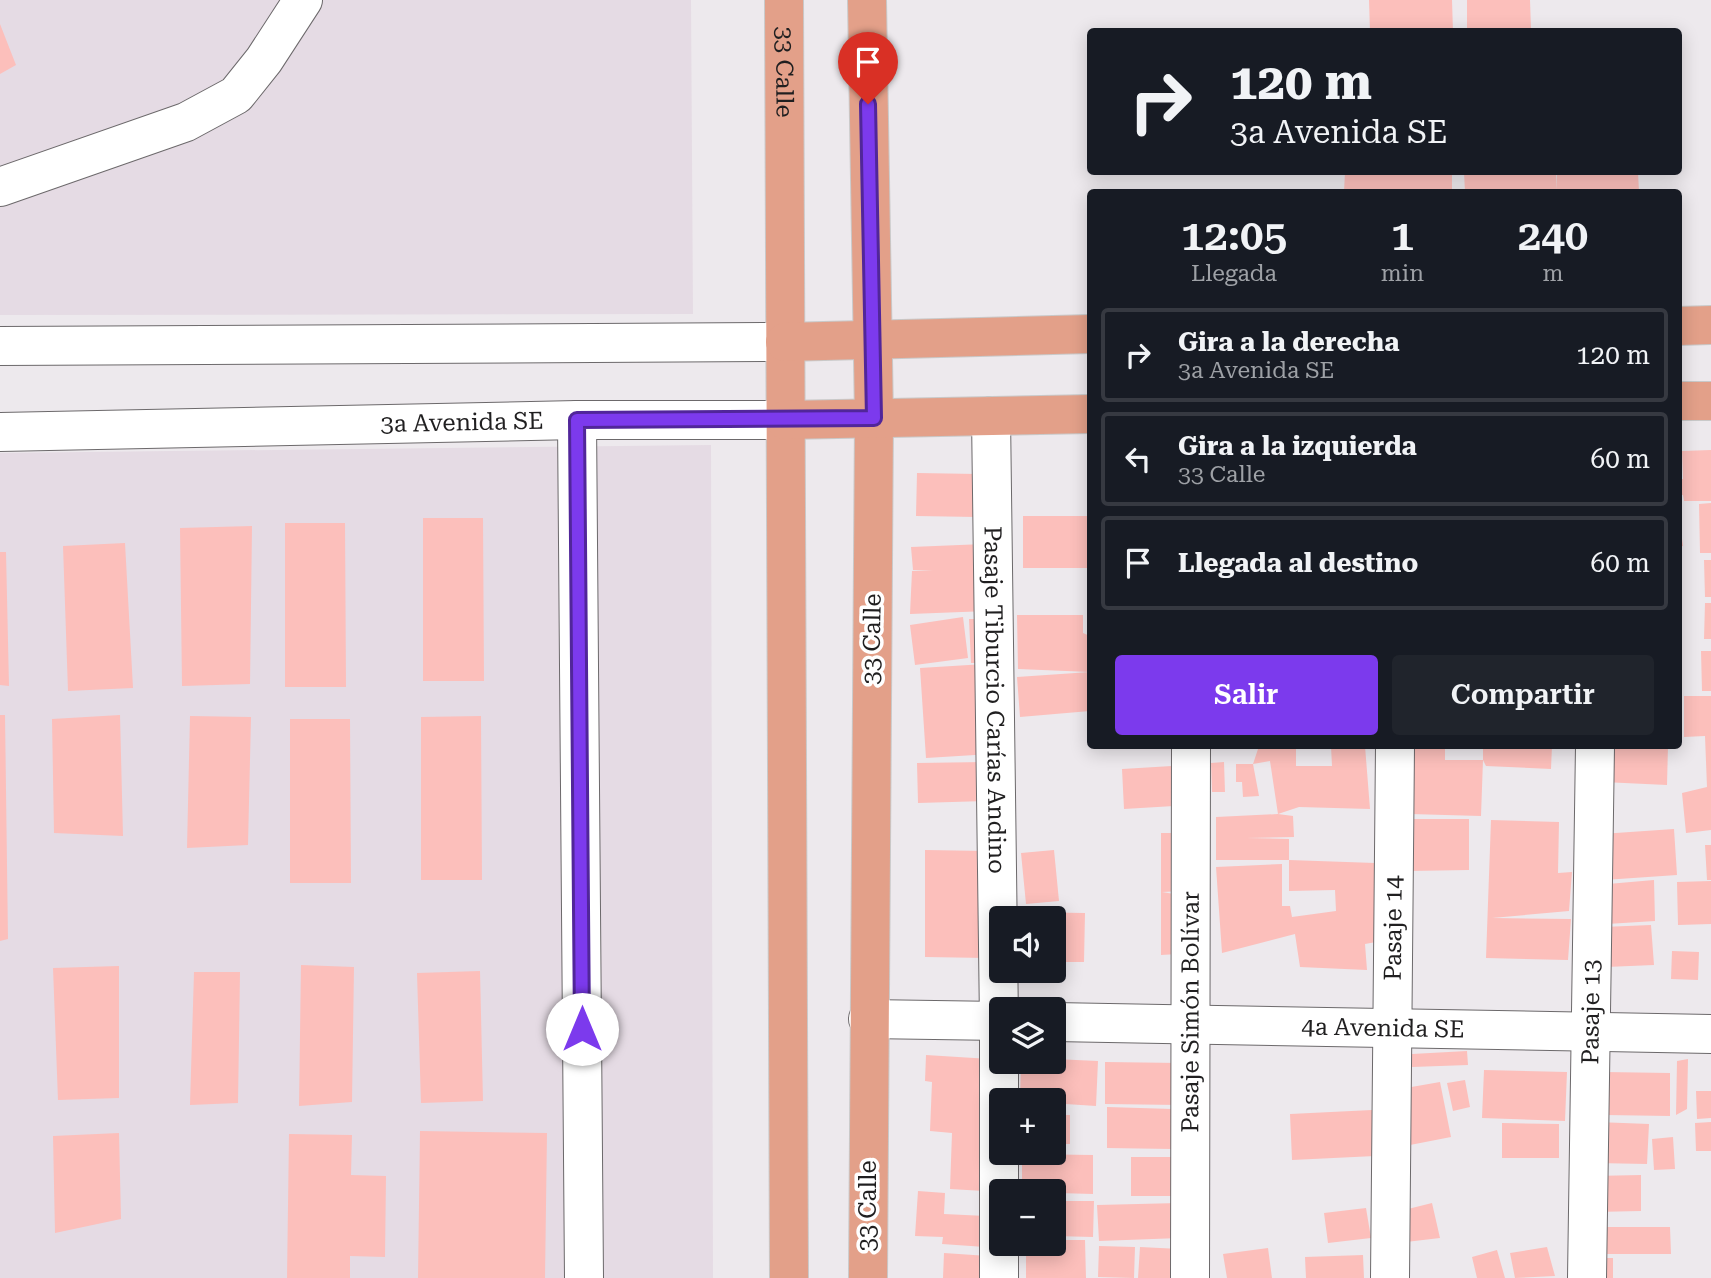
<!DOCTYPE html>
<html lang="es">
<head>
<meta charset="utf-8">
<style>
  :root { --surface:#171b24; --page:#20242c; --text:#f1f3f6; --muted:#9ea1a6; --line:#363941; --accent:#7c3aed }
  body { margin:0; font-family:"Roboto Serif",serif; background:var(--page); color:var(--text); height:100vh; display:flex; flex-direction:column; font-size:26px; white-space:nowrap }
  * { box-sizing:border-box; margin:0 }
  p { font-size:23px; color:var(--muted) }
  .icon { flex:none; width:38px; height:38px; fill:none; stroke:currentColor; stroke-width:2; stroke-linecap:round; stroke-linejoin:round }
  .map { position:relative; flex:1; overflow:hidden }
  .drawer { position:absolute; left:1087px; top:189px; width:595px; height:560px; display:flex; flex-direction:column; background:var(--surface); border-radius:7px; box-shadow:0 4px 18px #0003 }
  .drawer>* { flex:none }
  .hud { position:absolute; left:1087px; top:28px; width:595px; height:147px; border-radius:7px; box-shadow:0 4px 18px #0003; background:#171b24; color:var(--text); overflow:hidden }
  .fabs { position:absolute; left:989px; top:906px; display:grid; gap:14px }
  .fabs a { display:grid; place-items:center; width:77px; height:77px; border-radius:7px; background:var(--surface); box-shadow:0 4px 18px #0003; font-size:35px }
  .pin { position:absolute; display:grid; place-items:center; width:60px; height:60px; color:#fff; margin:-72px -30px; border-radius:50% 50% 50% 0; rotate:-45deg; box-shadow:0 0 7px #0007 }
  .pin .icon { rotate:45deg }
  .me { position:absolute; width:77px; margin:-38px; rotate:0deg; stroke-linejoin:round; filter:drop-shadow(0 0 5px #0008) }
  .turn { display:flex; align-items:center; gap:24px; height:147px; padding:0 28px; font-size:32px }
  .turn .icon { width:91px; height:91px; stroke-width:2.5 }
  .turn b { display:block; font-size:49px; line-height:60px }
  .eta { display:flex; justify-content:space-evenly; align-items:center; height:119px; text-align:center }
  .eta b { font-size:42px; font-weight:600; line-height:49px }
  .action { display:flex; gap:14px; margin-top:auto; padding:14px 28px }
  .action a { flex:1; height:80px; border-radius:7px; background:var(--accent); color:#fff; font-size:28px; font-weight:600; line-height:80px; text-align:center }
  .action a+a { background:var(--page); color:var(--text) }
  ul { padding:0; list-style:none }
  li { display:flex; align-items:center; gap:21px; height:94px; margin:0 14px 10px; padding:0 14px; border:4px solid var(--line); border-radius:7px }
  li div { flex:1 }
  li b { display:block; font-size:26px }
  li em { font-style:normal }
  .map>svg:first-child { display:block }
</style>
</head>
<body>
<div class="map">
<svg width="1711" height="1278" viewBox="0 0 1711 1278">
  <rect width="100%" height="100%" fill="#ede9ed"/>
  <path fill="#e5dbe4" d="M0,0h691l2,314 -693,1z
    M711,445l2,833h-713v-825z"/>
  <path fill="#fcbfbb" d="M1369,0h83l1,32h-83z
    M1467,0h63l1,29h-64z
    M0,24l16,41 -16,9z
    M1345,172h107v20h-108z
    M1464,172h92v18l1,-18h81l1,20h-174z
    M1711,450v51h-27l-1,-6h-5v-16h5l-1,-28z
    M917,473l61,1 -1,43 -61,-1z
    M1711,503v50h-11l-1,-49z
    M1678,510l5,36 -5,1z
    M1023,516h67v52h-67z
    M423,518h60l1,163h-61z
    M285,523h60l1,164h-61z
    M252,526l-2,158 -68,2 -2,-158z
    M125,543l8,145 -65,3 -5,-145z
    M984,544l4,67 -78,3 2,-43 21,-1h-20l-2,-23z
    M0,552h6l3,134 -9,-1z
    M1704,560h7v37h-6z
    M1705,603h6v36h-7z
    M1017,615h66v18l7,3v36l-72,-3z
    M963,617l5,41 -53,7 -5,-40z
    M969,619h15l1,44h-14z
    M1701,651h10v40h-9z
    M985,664l6,90 -65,4 -6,-90z
    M1090,672v39l-70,6 -3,-40z
    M1684,696h27v134l-25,3 -4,-40 25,-6 -2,-51 -21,1z
    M0,715h5l3,224 -8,2z
    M120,715l3,121 -69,-3 -2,-114z
    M190,716l61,1 -3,128 -61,3z
    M481,716l1,164h-61v-163z
    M290,719h60l1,164h-61z
    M1259,746h37v20h36l-1,-20h34l5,63 -71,-2 -21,7 15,2 1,21 -48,1 43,1v21h-73v-43l62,-3 -8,-53 -17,3z
    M1409,746h36v14h38v-14h69l-1,23 -65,-3 -3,-6 -2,56 -71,-2z
    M1603,746h65l-1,39 -64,-3z
    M985,762l1,39 -68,2 -1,-40z
    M1224,762l1,30h-13l-1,-29z
    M1236,764h17l6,32 -16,1 -1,-15h-6z
    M1172,766l2,40 -50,3 -2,-40z
    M1408,819h61v51l-61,1z
    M1491,820l68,2 -1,51 14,-1 -3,39 -77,7 79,1 -3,41 -82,-2z
    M1674,829l3,46 -73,5 -3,-46z
    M1161,833h22v58l-21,1 12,2 4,60 -17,1z
    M1705,845h6v35h-4z
    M925,850l62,1v107l-62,-1z
    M1054,850l5,51 -33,3 -5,-51z
    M1289,860l86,3 1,79 -11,2 2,26 -67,-3 -5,-33 -73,19 -6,-86 66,-3v42h8l2,11 44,-6 -1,-21 -46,1z
    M1654,880l1,41 -48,3 1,-40z
    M1711,881v43l-33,1 -1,-43z
    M1018,912l67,1 -1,49h-30v-43h-36z
    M1651,925l3,40 -48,2 -3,-40z
    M1672,951l27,1 -1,28 -27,-1z
    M301,965l53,2 -2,135 -53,4z
    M119,966v132l-61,2 -5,-132z
    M480,971l3,130 -62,2 -4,-130z
    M194,972h46l-2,131 -48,2z
    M1467,1051l1,14 -56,2v-13z
    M926,1055l64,4 -6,132 -34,-2 2,-56 -22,-2 2,-49 -7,-1z
    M1054,1059l44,2 -2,45 -76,-5 1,-39h33z
    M1688,1059l-1,50 -11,6 1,-54z
    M1105,1062l75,1 -1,42 -74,-1z
    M1484,1070l83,2 -2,49 -83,-3z
    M1605,1072l65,1v43l-65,-1z
    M1465,1080l5,27 -17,4 -6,-28z
    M1440,1082l11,55 -41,8 -10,-56z
    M1696,1091h15v27l-14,1z
    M1107,1107l65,2v40l-65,-1z
    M1372,1110l3,46 -83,4 -2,-46z
    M1054,1115h16v29h-16z
    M1597,1122l52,2 -2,40 -51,-1z
    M1711,1122v29h-15l-1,-28z
    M1502,1123l57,1v34h-57z
    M420,1131l127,2 -2,145h-127z
    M119,1133l2,86 -66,14 -2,-97z
    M289,1134l63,1 -1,40 35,1 -1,81 -35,-1v22h-63z
    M1673,1137l2,32 -21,1 -2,-31z
    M1022,1154l71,1v39l-71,-2z
    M1131,1157h49v39h-49z
    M1641,1175v36l-47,1 -1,-36z
    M918,1191l27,2 -1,21 42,2 -1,31 -43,-3 1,-7 -28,-1z
    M1054,1201h40l-1,36 -39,-1z
    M1179,1203l1,35 -81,3 -2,-36z
    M1432,1203l8,35 -34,4 -6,-31z
    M1366,1208l5,30 -43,5 -4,-30z
    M1592,1227h78l1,27h-78z
    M1054,1240h31l1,38h-60v-34h28z
    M1099,1246l36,1 -1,31 -36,-1z
    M1140,1247l40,2 -2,29h-40z
    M1547,1247l8,29 -40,2 -5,-25z
    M1268,1248l4,30h-45l-4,-24z
    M1497,1250l8,28h-28l-5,-21z
    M944,1253l44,3 -2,22h-43z
    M1363,1255l1,23h-58l-1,-21z
    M1590,1258h23v20h-23z"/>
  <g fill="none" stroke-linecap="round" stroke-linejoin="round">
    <defs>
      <g id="minor">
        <path d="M0,187l186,-65 50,-27 28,-35 39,-60"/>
        <path d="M0,346l785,-4"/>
        <path id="s1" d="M991,416l8,605v257"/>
        <path d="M577,420l7,858"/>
        <path id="s2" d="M0,432l577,-12h208"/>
        <path d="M868,1019l133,2"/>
        <path id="s3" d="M1054,1022l657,12"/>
        <path id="s4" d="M1190,1278l1,-532"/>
        <path id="s5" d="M1390,1278l5,-532"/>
        <path id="s6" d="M1587,1278l8,-532"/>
      </g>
      <g id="major">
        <path id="s7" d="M784,0l5,1278"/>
        <path d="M867,0l7,418 -6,860"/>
        <path d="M1678,326l33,-1"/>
        <path d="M785,342l305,-8"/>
        <path d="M1678,401h33"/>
        <path d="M785,420l305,-6"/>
      </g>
    </defs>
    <use href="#minor" stroke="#6c696b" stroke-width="40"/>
    <use href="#major" stroke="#c9c9c9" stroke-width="40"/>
    <use href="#minor" stroke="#fff" stroke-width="38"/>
    <use href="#major" stroke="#e3a089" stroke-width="38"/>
  </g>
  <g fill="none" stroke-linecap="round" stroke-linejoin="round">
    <defs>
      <path id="route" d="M582,1029l-5,-609 297,-2 -6,-314"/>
    </defs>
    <use href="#route" stroke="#51269a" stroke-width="18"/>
    <use href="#route" stroke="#7c3aed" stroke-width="12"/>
  </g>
  <g text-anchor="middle" stroke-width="7" stroke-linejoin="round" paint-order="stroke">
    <g font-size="24" fill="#201f20" stroke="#fff">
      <text dy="8" stroke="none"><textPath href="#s7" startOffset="72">33 Calle</textPath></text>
      <text dy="8" stroke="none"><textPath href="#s2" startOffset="462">3a Avenida SE</textPath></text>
      <text transform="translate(872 639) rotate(-89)" y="8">33 Calle</text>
      <text dy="8" stroke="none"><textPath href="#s1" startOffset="284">Pasaje Tiburcio Carías Andino</textPath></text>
      <text dy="8" stroke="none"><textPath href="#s5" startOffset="350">Pasaje 14</textPath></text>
      <text dy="8" stroke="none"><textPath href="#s4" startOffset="266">Pasaje Simón Bolívar</textPath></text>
      <text dy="8" stroke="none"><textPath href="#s6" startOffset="266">Pasaje 13</textPath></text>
      <text dy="8" stroke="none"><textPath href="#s3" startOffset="329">4a Avenida SE</textPath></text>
      <text transform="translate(868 1206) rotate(-90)" y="8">33 Calle</text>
    </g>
  </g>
</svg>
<div class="fabs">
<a><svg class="icon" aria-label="sound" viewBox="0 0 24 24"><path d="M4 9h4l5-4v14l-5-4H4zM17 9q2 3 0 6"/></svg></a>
<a><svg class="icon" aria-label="layers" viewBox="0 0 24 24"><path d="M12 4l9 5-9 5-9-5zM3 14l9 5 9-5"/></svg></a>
<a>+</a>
<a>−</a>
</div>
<div class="pin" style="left:868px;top:104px;background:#d93025"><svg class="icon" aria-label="arrive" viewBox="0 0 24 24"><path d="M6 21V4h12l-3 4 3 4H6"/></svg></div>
<svg class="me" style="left:582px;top:1029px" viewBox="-20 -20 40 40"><circle r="19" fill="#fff"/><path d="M0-13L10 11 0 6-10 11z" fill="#7c3aed"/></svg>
<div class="hud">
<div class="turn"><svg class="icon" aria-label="right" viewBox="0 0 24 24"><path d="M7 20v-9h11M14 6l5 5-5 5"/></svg><div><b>120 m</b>3a Avenida SE</div></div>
</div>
<section class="drawer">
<div class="eta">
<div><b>12:05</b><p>Llegada</p></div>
<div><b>1</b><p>min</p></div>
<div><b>240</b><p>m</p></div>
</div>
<ul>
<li><svg class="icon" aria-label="right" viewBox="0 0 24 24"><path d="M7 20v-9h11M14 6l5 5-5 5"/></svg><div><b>Gira a la derecha</b><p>3a Avenida SE</p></div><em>120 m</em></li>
<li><svg class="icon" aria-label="left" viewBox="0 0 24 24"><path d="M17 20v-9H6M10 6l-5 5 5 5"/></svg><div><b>Gira a la izquierda</b><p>33 Calle</p></div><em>60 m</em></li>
<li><svg class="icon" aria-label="arrive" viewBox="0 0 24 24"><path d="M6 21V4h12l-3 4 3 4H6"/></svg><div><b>Llegada al destino</b></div><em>60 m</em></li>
</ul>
<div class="action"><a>Salir</a><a>Compartir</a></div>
</section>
</div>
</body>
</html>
